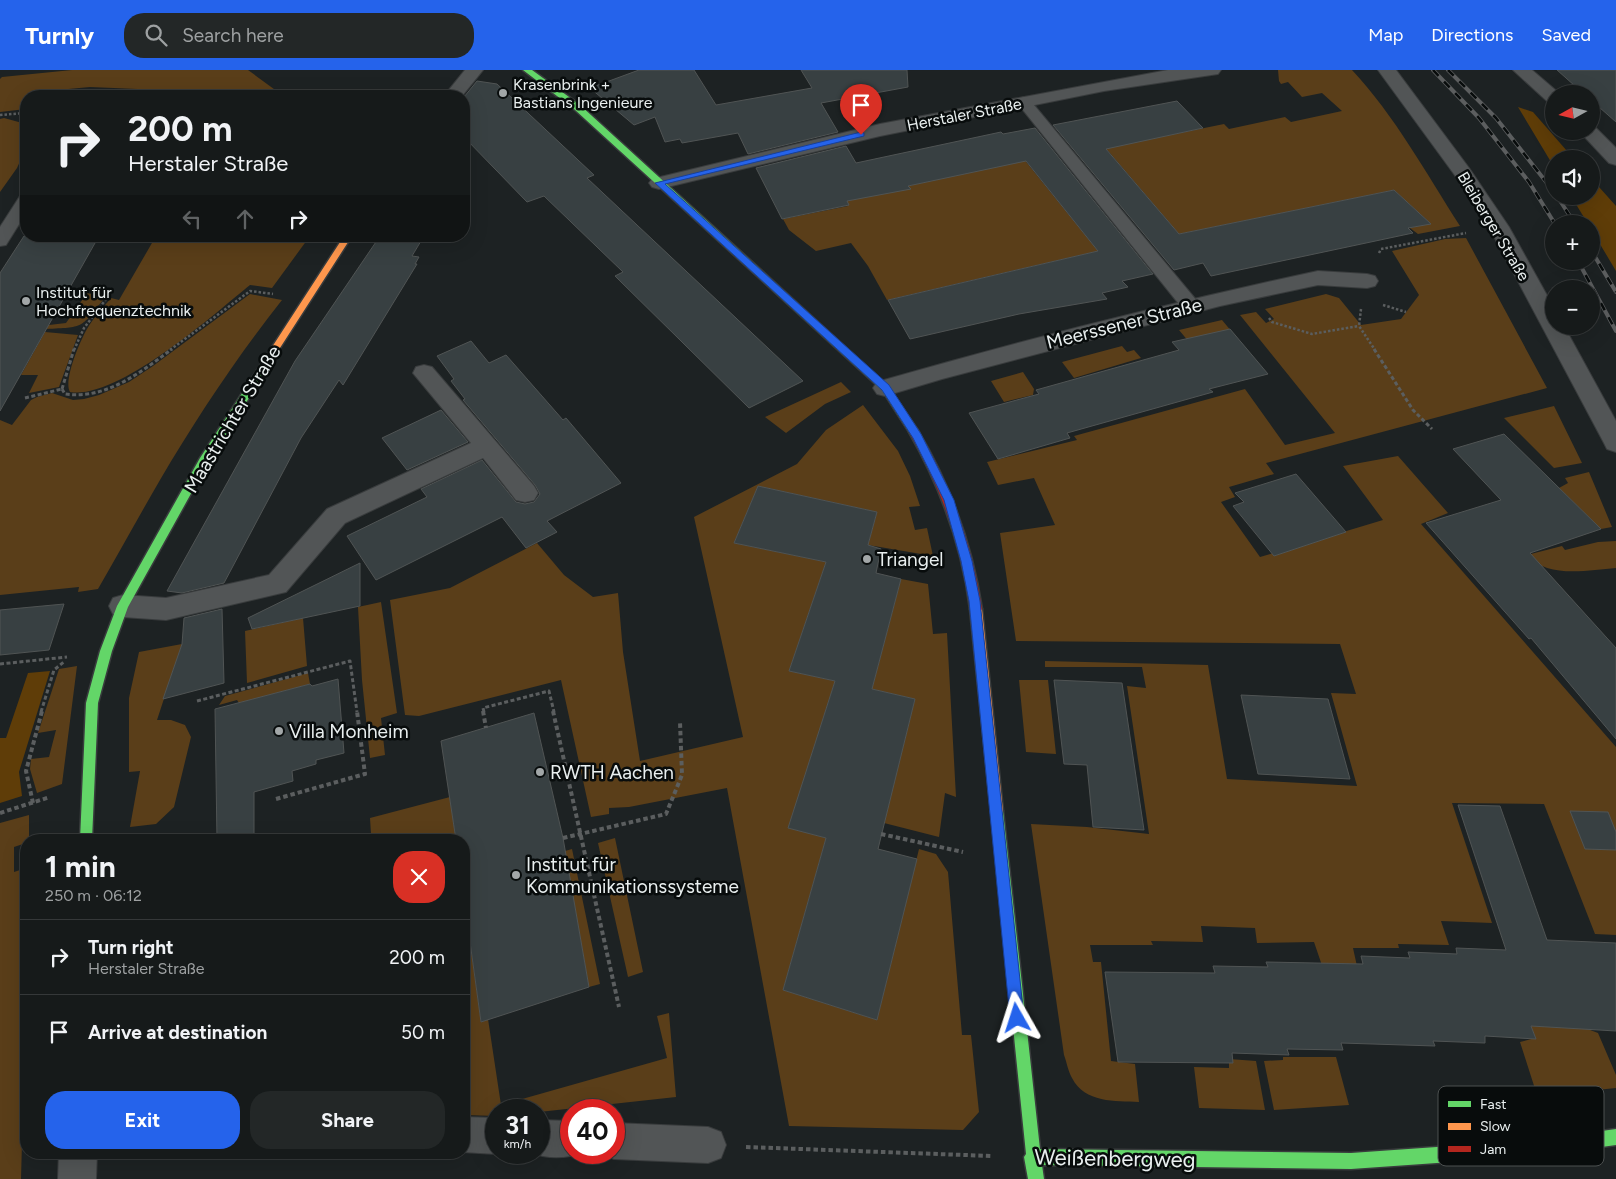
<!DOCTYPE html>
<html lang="en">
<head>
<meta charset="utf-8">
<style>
  :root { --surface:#161a1a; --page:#232727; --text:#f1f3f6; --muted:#9ea1a2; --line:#353839; --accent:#2563eb }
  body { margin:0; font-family:Figtree,sans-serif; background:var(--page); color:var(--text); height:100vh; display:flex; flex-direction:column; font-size:19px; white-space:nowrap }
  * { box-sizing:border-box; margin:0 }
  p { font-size:16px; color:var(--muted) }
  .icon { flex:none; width:28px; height:28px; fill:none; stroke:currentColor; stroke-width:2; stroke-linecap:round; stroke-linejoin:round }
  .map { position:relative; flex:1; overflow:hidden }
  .side { position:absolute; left:20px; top:764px; width:450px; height:325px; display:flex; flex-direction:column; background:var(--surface); border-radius:20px; box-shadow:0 5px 20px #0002,0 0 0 1px var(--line) }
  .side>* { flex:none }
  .top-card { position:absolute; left:20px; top:20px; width:450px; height:152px; border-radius:20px; box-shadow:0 5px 20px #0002,0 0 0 1px var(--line); background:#161a1a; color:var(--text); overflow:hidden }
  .needle { width:32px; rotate:262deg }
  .controls { position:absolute; left:1545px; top:15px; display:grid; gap:10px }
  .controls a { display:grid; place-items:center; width:55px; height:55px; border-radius:50%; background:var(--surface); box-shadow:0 5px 20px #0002,0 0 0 1px var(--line); font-size:25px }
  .speed { position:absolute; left:485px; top:1029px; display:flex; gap:10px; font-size:25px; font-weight:700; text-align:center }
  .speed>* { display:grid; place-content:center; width:65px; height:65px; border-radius:50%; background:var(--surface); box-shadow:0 5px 20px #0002,0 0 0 1px var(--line); line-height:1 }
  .speed small { font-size:12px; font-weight:400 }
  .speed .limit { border:8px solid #d22; background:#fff; color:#111 }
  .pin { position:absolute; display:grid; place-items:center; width:42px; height:42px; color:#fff; margin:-51px -21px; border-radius:50% 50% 50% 0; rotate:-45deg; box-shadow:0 0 5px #0007 }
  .pin .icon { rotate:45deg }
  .me { position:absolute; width:55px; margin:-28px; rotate:354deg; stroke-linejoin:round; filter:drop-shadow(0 0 4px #0008) }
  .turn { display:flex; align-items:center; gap:18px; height:105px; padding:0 25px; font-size:22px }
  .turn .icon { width:65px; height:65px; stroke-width:2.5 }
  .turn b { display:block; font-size:35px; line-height:42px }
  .lanes { display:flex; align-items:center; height:48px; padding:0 25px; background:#0003; justify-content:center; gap:25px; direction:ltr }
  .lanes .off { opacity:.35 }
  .round { display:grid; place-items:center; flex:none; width:52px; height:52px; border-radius:20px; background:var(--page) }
  .summary { display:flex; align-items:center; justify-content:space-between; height:85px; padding:0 25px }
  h1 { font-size:30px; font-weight:700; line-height:38px }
  .cta { display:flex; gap:10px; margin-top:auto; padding:10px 25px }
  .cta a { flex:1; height:58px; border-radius:20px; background:var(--accent); color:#fff; font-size:20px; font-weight:700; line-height:58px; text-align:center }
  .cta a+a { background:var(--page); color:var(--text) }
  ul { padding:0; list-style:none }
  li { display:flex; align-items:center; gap:15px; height:75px; padding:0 25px; border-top:1px solid var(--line) }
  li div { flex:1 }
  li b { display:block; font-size:19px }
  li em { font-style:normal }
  header { display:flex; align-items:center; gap:30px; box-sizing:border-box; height:70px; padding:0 25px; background:var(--accent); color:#fff }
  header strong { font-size:24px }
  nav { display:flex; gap:28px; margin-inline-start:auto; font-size:18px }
  .search { width:350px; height:45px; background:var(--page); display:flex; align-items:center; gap:12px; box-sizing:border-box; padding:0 18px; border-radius:20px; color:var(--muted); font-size:19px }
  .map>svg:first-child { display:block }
</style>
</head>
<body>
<header>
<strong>Turnly</strong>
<div class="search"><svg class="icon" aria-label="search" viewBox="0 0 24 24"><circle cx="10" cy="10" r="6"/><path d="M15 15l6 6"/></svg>Search here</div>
<nav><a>Map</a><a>Directions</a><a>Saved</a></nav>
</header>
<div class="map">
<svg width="1616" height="1109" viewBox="0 0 1616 1109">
  <rect width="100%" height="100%" fill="#1d2223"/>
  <path fill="#5a3e19" d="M72,0h176l30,22 2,4h-136l-7,-7 -47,-2 -43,4 -4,5h-17v13l-26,3v-33l2,-2z
    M1278,0h74c43,46 74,103 108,156l-42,8 -8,-6 20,-5 -36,-33 -215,44 -76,-89 58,-13 4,4 59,-12 5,5 56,-12 6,5 51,-11 -20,-18 -20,4 -14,-15 -7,2 -2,-3z
    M4,48l22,6v24l-9,20 -17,24v-73z
    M1023,88l75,93 -211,49 -19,-34 -17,-23 -35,8 -27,-21 -6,-11 65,-13 -1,-5z
    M156,166h154l-38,52 -22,-3c-37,30 -132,115 -180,107 -7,-11 10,-51 17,-63 6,-11 16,-21 24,-31l8,2z
    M1466,168l81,150 -281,75 8,11 -45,13 6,10 -14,5 39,55 123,-37 -40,-54 55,-10 50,57 -27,11 195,223v188l-21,-1 -51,-130 -92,-1 40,120 -51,-2 8,24 -51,-1 1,4h-46l9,41h-32l-16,-47 -57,1 -2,-15 -54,-2 2,16 -52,-1 2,4h-63l3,17h8l10,99 24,3 4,38c-24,-1 -54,1 -67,-24 -4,-7 -5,-15 -8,-23l-33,-231 56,3 62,7 -22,-148 19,2 -4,-21h-97v-6l163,4 19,114 130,7 -26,-93 25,1 -16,-50 -324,-3 -16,-108 55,-8 -21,-47 -36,7 -11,-23 90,-22 -3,-4 171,-47 40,56 50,-12 -95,-118 16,-3 10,11 8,-4 -9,-10 61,-15 13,4 22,27 40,-6 18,-24 -27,-44 53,-12z
    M87,223l16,4v3c-23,29 -19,27 -57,29l3,-4 17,-2z
    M250,224l32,6c-45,57 -85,117 -122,180 -21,36 -41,73 -62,109l-20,3 1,-5 -79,8v-175l12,5 19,-25 6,-3 15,-4 21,7 11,-1 15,-4 30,-13 24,-16z
    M1222,250l10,12 -43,10 -10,-12z
    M45,262l33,3 -19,52 -30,6 9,-18h-17z
    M1122,276l5,6 7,-2 7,8 -67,20 -12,-16z
    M1023,302l11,17 -1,6 -29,7 -13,-21z
    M841,312l10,10 -26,12 -39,29 -21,-16z
    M863,335l35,46 12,25 10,30 -11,1 6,23 12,-2 6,28 -65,-11 9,-33 -119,-26 -24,57 92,19 -37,109 46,10 -46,147 37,10 -43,152 94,30 42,-171 17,5 12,18 14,163h9l8,77 -16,18 -174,-4 -62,-338 -98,19 -20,1v6l-18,3 -30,-137 -142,36 -14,-1 -15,-115 60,-12 87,-45 27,32 29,22 25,-4 5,59 17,109 103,-24 -49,-220 103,-53 29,-34z
    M1554,336l28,57 -28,5 -50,-50z
    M1589,402l23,55 -11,2 -42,-41 9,-5 -3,-5z
    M1616,471v27c-28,2 -69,11 -89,-13l35,-9 3,4 33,-8z
    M901,509l27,5 5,50 14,-1 9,164 -11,-4 -6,44 -55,-14 31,-124 -43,-10z
    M381,532l16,111 -16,5 4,37 -15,3 -8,-78 -4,-73z
    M303,548l4,48 -60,17 -2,-52z
    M182,574l-25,76h14l14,5 6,12 -17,70 -18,17 -26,3 10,-56 -11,1v-74l10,-46z
    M77,596l-15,118 -25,9 -7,-24 1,-10 18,-2 7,-27 -18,3 21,-64z
    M308,603l2,11 -71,19 -2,-3 -18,5 6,-9z
    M1019,610h29l8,74 -30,-2z
    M450,727l6,43h-104l19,-6 -1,-16z
    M29,745v25h-3v3l-12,4v25l12,-4v130l-5,181h-21v-356z
    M615,768l28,134 -15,5 -30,-134z
    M572,779l28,135 -11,3 -24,-136z
    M464,828l17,124 7,-3 13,86 166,-47 -10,-42 12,-3 7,84 -137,15v-2h-43v6l-32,-1z
    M1577,955l21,8 18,42v13l-77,8 -2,-1 -17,-53 15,-4 -4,-12z
    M1283,987h53l13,48 -75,5 -10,-49 19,-1z
    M1229,989l27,2 9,49 -66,-2 -5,-41 35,1z"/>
  <path fill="#5f3d08" d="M1518,37l15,5 41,47h-20v8z
    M1591,108l25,28v65l-25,-42v-5h-3l-17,-28h20z
    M50,601l-31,101 3,24 -22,7v-65h6l22,-65z"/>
  <path fill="#384042" stroke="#505454" d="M639,0h55l22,35 96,-17 -11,-18h106l1,17 -87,16 17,29 -90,22 -10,-21 -56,10 -2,-4 -15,3 -10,-25 -21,8 -44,-37z
    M1557,0h59v52l-25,-22v-6h-7z
    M477,11l20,3 97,91 -7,3 216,203 -54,27 -134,-132 8,-4 -79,-76 -17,6 -63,-65v-40z
    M1177,31l26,27 -97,21 73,85 215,-44 37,34 -23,4 5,5 -202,43 -8,-13 -29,7 -121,-145z
    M1035,58l118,146 -31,7 6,6 -26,6 5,6 -88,15 -109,25 -22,-39 210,-49 -72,-90 -118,25 3,3 -64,12 2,4 -67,14 -26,-51 90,-22 10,17 145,-31 2,2z
    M24,166h75l-99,175v-138z
    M380,166h44l-12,20 7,1 -4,7h2l-74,121 -4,-5 -38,58 -77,145 -42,10 -15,-2 128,-230z
    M1230,259l38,45 -59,15 4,3 -146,41 3,5 -72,21 -29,-46 70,-19 -3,-4 143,-40 -7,-8z
    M471,271l18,22 17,-8 57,65 3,-2 55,65 -74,38 10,11 -31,16 -24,-31 -126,63 -29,-44 80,-39 -6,-8 61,-29 34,42 9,2 9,-2 6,-8 -5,-9 -72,-85 2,-1 -14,-18 3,-2 -17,-23z
    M441,340l27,32 -61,28 -25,-32z
    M1504,364l97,95 -71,24 86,95v91l-85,-101 -2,1 -103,-116 75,-23 -48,-51z
    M1296,404l50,58 -72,24 -41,-50 11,-4 -9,-9z
    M758,416l119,26 -9,33 13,4 -5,24 25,6 -29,110 43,10 -37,150 39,10 -40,161 -94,-30 43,-152 -38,-10 47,-147 -46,-10 37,-109 -92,-19z
    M360,493v43l-108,23 -4,-11z
    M64,534l-15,46 -49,5v-45z
    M222,539l2,74 -61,16 19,-55 2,-26z
    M338,609l6,74 -28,7v4l-24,7 1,10 -39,11v48h-37l-2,-131 95,-25 2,2z
    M1054,610l68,3 22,147 -51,-3 -6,-62 -23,-1z
    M1241,625l87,4 22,80 -92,-5z
    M534,643l29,125 26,149 -108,35 -17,-124v-58h-8l-15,-99z
    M1458,735l42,1 47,134 69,3v88l-85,-5 5,13 -51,-3v7l-52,-2 2,5 -94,-3 2,7 -56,-1 2,6 -57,-2 1,10 -115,-1 -13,-90 110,1 -2,-7 55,1 -2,-5 97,2 -2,-8 49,2 -2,-6 49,2 -1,-6 50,2z
    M1570,741l38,1 8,20v18l-31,-1z"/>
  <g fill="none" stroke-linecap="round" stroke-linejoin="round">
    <defs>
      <path id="lane" d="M1024,27l5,2 168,202 2,4 -2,4 -7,2 -7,-2 -164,-204 -3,-3 3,-3z
        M26,125v18l-20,32 -6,1v-19l20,-31z"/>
      <path id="street" d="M465,0h18l-21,26h-18z
        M1168,0h53l-3,4 -114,17 -224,45 -221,53 -7,-2 -3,-4 3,-4 228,-55z
        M1378,0h18l73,98 40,59 45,81v18h10l52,95v31l-9,-3 -3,-6 -115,-216 -35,-53z
        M1513,0h19l28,24h-6v9l-6,-1z
        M1591,56l4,1 21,21v17l-7,-2 -30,-32h12z
        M1318,201l49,3 8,2 3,5 -3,5 -8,2 -49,-3 -98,21 -278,73 -57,17 -8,-2 -4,-6 4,-6c145,-42 293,-79 441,-111z
        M424,295l8,2 102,119 4,7 -4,7 -9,2 -9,-2 -33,-42 -138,65 -59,69 -120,28 -43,-3 -10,-3 -4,-8 4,-8 10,-3 43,3 103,-23 58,-66 144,-66 -58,-70 3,-6z
        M464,1047l32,1v34h5l-5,2 -34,-2h2z
        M539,1050l32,1v31h12c-16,7 -37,7 -53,0h9z
        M614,1053l94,4 13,5 5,13 -5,13 -13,5 -94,-4 -14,-7h14z
        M59,1082h38l-1,27h-38z"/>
      <path id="fast" d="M523,0h9l48,35 308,281 29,43 2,3 -2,3h-6l-29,-45 -308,-281z
        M266,290l5,3 -63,100 -80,144 -16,44 -14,52 -6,137h-12l6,-137 14,-52 17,-45 83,-148 63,-97z
        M997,735l4,2 2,4 37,338 311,4 186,-13 79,-11v16l-79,11 -186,13 -309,-4 2,14h-16l-4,-22 2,-3 -35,-343 2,-4z"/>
      <path id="slow" d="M344,166h8l-83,129h-6v-4z
        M976,534l4,2 2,3 21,202 -2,4 -4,2 -4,-2 -2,-4 -21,-202 2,-3z"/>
      <path id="jam" d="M914,358l3,1c34,57 55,115 65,180l-2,3h-8l-2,-3c-8,-64 -29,-121 -61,-177z"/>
    </defs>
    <use href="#lane" stroke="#393c3d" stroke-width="2"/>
    <use href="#street" stroke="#393c3d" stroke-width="2"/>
    <use href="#fast" stroke="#393c3d" stroke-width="3"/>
    <use href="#slow" stroke="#393c3d" stroke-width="3"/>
    <use href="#jam" stroke="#393c3d" stroke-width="3"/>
    <path stroke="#5b5e5f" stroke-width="2.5" stroke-dasharray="2.5 2" stroke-linecap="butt" d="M0,45l26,-2
      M1379,183l2,-4 85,-16
      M1383,235l23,7
      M1361,239l-2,17 16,24
      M1269,248l3,4 40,12 47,-8
      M74,280l10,-22 23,-30
      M170,280l80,-59 23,3"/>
    <path stroke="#5b5e5f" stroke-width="3" stroke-dasharray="4 2.5" stroke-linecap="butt" d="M1374,279l39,61 19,19
      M62,319l3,5c41,6 76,-22 107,-45
      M62,319l12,-40
      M25,328l37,-9
      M880,483l51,9
      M0,594l67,-7
      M197,631l153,-40 7,51
      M41,642l13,-42 11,-9
      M484,642l-1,-4 66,-17 5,21"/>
    <path stroke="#5b5e5f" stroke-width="4" stroke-dasharray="4.5 3" stroke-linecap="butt" d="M483,641l3,17
      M553,641l66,296
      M276,729l89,-25 -8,-63
      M33,733l-7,-32 16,-60
      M0,743l50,-16
      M881,764l82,18
      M563,768l103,-24 16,-39 -2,-53
      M746,1077l246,9"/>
    <use href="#lane" fill="#525556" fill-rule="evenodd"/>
    <use href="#street" fill="#525556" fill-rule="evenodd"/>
    <use href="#fast" fill="#63d668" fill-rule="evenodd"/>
    <use href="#slow" fill="#ff974d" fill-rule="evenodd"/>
    <use href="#jam" fill="#b3261e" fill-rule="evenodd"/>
    <defs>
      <path id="rail" d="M1433,0l46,48 50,64 26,42
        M1448,0l48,48 58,74
        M1557,126l18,28
        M1591,180l25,42
        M1578,191l38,70"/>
    </defs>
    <use href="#rail" stroke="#5c5e5f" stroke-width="4"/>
    <use href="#rail" stroke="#080c0c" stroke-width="2.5" stroke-dasharray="8" stroke-linecap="butt"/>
  </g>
  <path fill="#2563eb" stroke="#184099" d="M861,62l3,1v3l-199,48 224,201 32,49 33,66 18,61 8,40 44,417 -2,5 -5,2 -5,-2 -2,-5 -41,-417 -8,-40 -17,-61 -31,-62 -31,-48 -227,-207z"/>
  <g fill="#a2a7a8" stroke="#080c0c" stroke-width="2">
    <circle cx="503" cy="23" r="5"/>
    <circle cx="26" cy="231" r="5"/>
    <circle cx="867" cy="489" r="5"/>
    <circle cx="279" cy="661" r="5"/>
    <circle cx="540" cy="702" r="5"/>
    <circle cx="516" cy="805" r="5"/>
  </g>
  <g text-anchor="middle" stroke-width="5" stroke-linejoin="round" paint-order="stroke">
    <g font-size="16" fill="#e9efef" stroke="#080c0c" text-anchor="start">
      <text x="513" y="20">Krasenbrink +<tspan x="513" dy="18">Bastians Ingenieure</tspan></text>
      <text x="36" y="228">Institut für<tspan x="36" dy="18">Hochfrequenztechnik</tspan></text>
    </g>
    <g font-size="16" fill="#e9efef" stroke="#080c0c">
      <text transform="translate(964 44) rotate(-11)" y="6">Herstaler Straße</text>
      <text transform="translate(1494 156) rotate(59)" y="6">Bleiberger Straße</text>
    </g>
    <g font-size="19" fill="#e9efef" stroke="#080c0c">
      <text transform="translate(1124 253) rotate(-14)" y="7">Meerssener Straße</text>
      <text transform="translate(232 349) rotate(-59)" y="7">Maastrichter Straße</text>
    </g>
    <g font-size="19" fill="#e9efef" stroke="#080c0c" text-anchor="start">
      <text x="877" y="496">Triangel</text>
      <text x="289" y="668">Villa Monheim</text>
      <text x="550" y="709">RWTH Aachen</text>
      <text x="526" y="801">Institut für<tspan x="526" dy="22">Kommunikationssysteme</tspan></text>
    </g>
    <g font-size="22" fill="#e9efef" stroke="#080c0c">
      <text transform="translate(1115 1088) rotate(1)" y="8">Weißenbergweg</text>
    </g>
  </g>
  <rect x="1438" y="1016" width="166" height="80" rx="8" fill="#080c0c" stroke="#4c5050" stroke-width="1"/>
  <rect x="1448" y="1031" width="23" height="6" fill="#63d668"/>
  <rect x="1448" y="1053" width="23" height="7" fill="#ff974d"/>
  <rect x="1448" y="1076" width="23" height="6" fill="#b3261e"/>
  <g font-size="14" fill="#e9efef">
    <text x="1480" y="1039">Fast</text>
    <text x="1480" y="1061">Slow</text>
    <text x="1480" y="1084">Jam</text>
  </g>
</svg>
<div class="controls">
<a><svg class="needle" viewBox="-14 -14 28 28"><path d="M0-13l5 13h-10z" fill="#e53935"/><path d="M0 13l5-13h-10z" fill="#9ea1a2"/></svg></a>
<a><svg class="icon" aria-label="sound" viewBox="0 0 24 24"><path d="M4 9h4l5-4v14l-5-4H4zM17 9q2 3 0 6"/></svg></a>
<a>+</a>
<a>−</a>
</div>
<div class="speed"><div>31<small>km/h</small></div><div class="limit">40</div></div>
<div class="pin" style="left:861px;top:65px;background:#d93025"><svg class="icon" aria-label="arrive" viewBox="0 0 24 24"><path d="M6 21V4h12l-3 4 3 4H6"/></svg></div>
<svg class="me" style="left:1017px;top:948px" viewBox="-20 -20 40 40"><path d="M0-17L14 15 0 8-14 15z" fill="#2563eb" stroke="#fff" stroke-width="4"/></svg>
<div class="top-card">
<div class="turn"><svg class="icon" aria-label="right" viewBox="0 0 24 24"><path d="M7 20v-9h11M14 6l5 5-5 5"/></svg><div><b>200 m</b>Herstaler Straße</div></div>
<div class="lanes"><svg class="icon off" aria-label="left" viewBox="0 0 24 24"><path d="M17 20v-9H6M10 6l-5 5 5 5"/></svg><svg class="icon off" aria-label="ahead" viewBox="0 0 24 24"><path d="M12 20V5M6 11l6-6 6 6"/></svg><svg class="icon" aria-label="right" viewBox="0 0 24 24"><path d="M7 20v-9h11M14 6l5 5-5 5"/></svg></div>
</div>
<section class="side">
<div class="summary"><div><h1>1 min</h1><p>250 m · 06:12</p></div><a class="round" style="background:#d93025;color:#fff"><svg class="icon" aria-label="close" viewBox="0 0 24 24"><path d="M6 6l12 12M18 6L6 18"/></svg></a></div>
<ul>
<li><svg class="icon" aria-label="right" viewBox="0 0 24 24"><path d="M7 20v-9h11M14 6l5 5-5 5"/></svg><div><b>Turn right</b><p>Herstaler Straße</p></div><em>200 m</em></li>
<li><svg class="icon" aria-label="arrive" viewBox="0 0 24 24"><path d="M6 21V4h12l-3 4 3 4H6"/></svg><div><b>Arrive at destination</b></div><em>50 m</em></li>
</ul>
<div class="cta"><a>Exit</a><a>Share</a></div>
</section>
</div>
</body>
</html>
